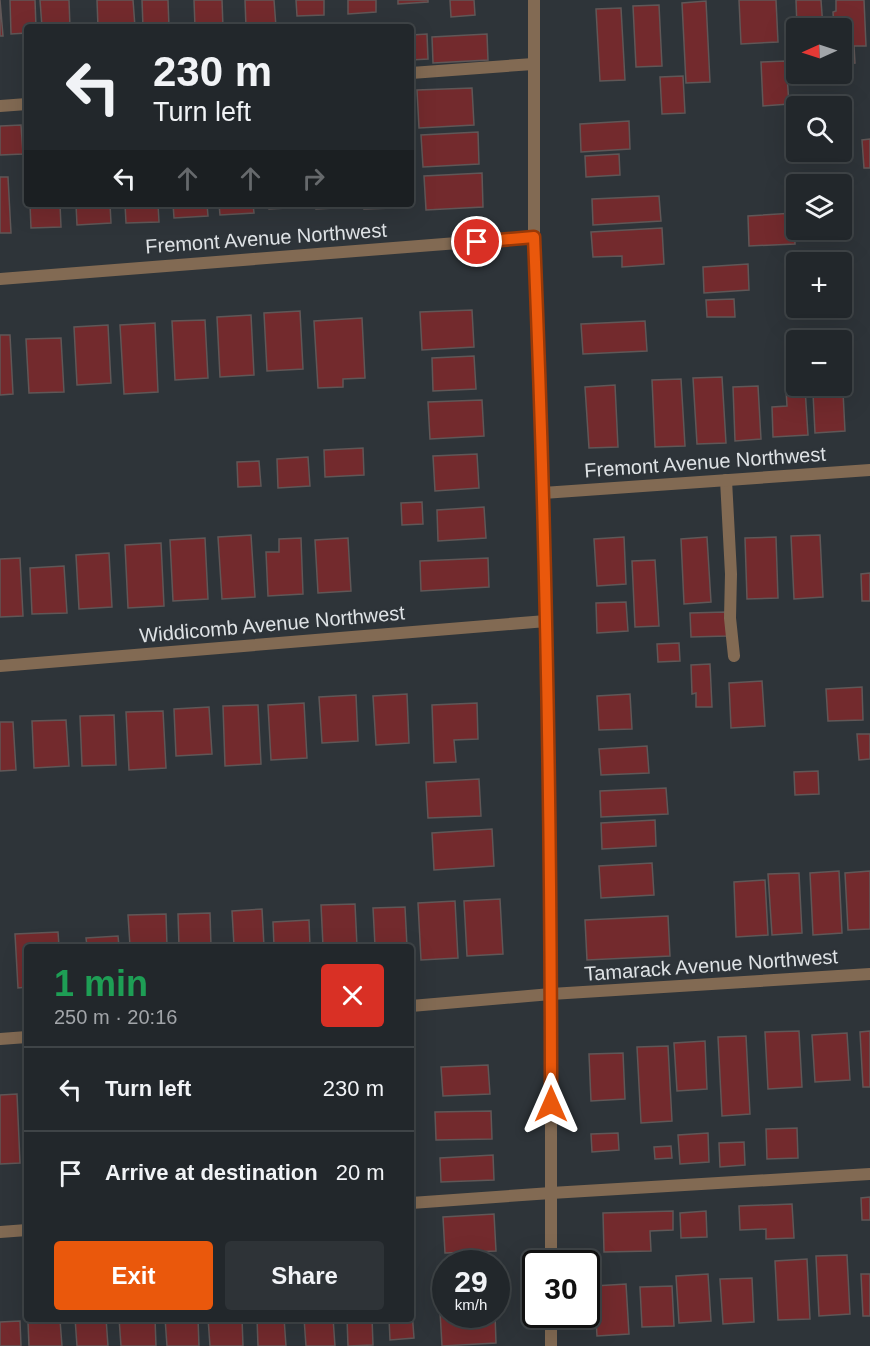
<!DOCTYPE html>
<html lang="en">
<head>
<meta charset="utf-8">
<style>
  :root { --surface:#22272b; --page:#2e3337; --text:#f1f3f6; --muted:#a2a5a9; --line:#3f4447; --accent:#ea580c }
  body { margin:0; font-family:Helvetica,sans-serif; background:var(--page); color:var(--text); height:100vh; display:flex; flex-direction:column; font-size:22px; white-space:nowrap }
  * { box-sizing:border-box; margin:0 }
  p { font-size:20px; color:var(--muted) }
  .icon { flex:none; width:33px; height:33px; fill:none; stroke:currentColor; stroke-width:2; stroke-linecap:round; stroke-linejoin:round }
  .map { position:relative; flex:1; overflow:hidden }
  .details { position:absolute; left:24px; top:944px; width:390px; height:378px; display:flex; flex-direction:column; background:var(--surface); border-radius:6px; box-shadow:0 6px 24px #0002,0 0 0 2px var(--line) }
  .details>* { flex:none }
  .banner { position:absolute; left:24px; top:24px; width:390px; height:183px; border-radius:6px; box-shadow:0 6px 24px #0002,0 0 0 2px var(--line); background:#22272b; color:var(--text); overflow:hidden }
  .needle { width:39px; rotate:267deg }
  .buttons { position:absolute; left:786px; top:18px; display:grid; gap:12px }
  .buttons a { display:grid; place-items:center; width:66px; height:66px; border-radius:6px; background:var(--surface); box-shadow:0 6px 24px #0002,0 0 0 2px var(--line); font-size:30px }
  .speed { position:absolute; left:432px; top:1250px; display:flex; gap:12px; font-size:30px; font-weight:700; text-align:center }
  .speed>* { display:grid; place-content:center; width:78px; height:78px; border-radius:50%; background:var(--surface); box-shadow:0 6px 24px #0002,0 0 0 2px var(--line); line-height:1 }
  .speed small { font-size:15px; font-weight:400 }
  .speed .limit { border:3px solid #111; border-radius:9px; background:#fff; color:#111 }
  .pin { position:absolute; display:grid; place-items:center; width:51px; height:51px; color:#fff; margin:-26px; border:3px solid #fff; border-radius:50%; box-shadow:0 2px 6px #0007 }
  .me { position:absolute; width:66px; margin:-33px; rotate:0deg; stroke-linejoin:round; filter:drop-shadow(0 0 4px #0008) }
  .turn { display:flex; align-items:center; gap:21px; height:126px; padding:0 30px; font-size:27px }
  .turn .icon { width:78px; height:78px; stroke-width:2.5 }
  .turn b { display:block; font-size:42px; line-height:51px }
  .lanes { display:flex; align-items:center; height:57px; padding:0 30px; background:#0003; justify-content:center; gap:30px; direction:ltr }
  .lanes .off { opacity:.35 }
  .round { display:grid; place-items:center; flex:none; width:63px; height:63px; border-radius:6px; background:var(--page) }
  .headline { display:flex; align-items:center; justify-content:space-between; height:102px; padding:0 30px }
  h1 { font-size:36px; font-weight:600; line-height:45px; color:#1e9e55 }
  .primary-button { display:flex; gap:12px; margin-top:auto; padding:12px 30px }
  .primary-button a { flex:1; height:69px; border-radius:6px; background:var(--accent); color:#fff; font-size:24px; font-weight:600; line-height:69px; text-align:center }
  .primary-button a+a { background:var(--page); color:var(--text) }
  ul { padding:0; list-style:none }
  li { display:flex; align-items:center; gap:18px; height:84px; padding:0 30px; border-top:2px solid var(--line) }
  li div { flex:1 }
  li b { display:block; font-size:22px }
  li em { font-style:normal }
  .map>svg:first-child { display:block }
</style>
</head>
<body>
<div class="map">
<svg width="870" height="1346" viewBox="0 0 870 1346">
  <rect width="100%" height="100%" fill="#2e3439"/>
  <path fill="#732a2d" stroke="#605757" stroke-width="1.5" d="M0,0l3,36h-3z
    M10,0h25l1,27h-9v6l-16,1z
    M40,0h29l1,27h-28z
    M97,0h36l2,27h-37z
    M142,0h26l1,27h-26z
    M194,0h28l1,27h-28z
    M245,0h29l2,27h-30z
    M296,0h28v15l-27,1z
    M348,0h28v12l-28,2z
    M398,0h30v2l-30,2z
    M450,0h24l1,15 -24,2z
    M739,0h37l2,42 -37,2z
    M796,0h25l2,28h-26z
    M836,0h28l2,46h-12l1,17 -13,1v-36h-8l-1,-16 3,-1z
    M706,1l4,81 -24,1 -4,-80z
    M659,5l3,61 -26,1 -3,-61z
    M621,8l4,72 -25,1 -4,-72z
    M427,34l1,25 -17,1v-25z
    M487,34l1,26 -55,3 -1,-26z
    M786,61l3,43 -26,2 -2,-44z
    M683,76l2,37 -23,1 -2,-37z
    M472,88l2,37 -55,3 -2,-38z
    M629,121l1,28 -49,3 -1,-28z
    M21,125l2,29 -23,1v-29z
    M478,132l1,32 -56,3 -2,-32z
    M870,139v29h-6l-2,-28z
    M619,154l1,21 -34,2 -1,-21z
    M482,173l1,34 -57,3 -2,-34z
    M0,177h8l3,56h-11z
    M659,196l2,25 -68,4 -1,-26z
    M30,204h30l1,23 -30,1z
    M76,204h34l1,19 -34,2z
    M125,204h33l1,18 -33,1z
    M173,204h34l1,12 -34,2z
    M219,204h34l1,9 -34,2z
    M268,204h38v3l-37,2z
    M316,204h37l1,3 -38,2z
    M364,204h29v4l-29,1z
    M794,213l1,31 -46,2 -1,-30z
    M662,228l2,36 -42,3v-11l-29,1 -2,-25z
    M748,264l1,26 -45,3 -1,-26z
    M734,299l1,18h-28l-1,-17z
    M472,310l2,37 -52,3 -2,-38z
    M300,311l3,58 -36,2 -3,-58z
    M251,315l3,60 -34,2 -3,-60z
    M362,318l3,60 -22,1v8l-25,1 -4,-67z
    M205,320l3,58 -33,2 -3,-59z
    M645,321l2,30 -64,3 -2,-30z
    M155,323l3,69 -34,2 -4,-69z
    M108,325l3,58 -34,2 -3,-58z
    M0,335h10l3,59 -13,1z
    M61,338l3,54 -35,1 -3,-54z
    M474,356l2,33 -43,2 -1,-33z
    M722,377l4,66 -29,1 -4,-66z
    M681,379l4,67 -30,1 -3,-67z
    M615,385l3,62 -29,1 -4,-61z
    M758,386l3,53 -26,2 -2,-54z
    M805,388l3,47 -35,2 -1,-30 15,-1 -1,-17z
    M843,392l2,39 -30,2 -2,-40z
    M482,400l2,36 -54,3 -2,-37z
    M363,448l1,27 -39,2 -1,-27z
    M477,454l2,34 -44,3 -2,-35z
    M308,457l2,29 -32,2 -1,-29z
    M259,461l2,25 -23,1 -1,-25z
    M422,502l1,22 -21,1 -1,-22z
    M484,507l2,31 -48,3 -1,-31z
    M251,535l4,62 -33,2 -4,-62z
    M820,535l3,62 -29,2 -3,-63z
    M624,537l2,47 -29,2 -3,-47z
    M707,537l4,65 -27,2 -3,-65z
    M776,537l2,61 -31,1 -2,-61z
    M205,538l3,61 -35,2 -3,-61z
    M301,538l2,56 -35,2 -2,-44h13v-13z
    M348,538l3,53 -33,2 -3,-53z
    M161,543l3,63 -36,2 -3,-63z
    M109,553l3,54 -33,2 -3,-54z
    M20,558l3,58 -23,1v-58z
    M488,558l1,29 -68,4 -1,-30z
    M655,560l4,66 -24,1 -3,-66z
    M64,566l3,47 -35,1 -2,-46z
    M870,573v28h-8l-1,-27z
    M626,602l2,29 -31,2 -1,-30z
    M725,612l2,24 -36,1 -1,-24z
    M679,643l1,18 -22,1 -1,-18z
    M710,664l2,43h-16v-14l-4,1 -1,-29z
    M762,681l3,45 -34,2 -2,-45z
    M862,687l1,33 -35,1 -2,-32z
    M407,694l2,49 -33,2 -3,-49z
    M630,694l2,35 -33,1 -2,-34z
    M356,695l2,46 -36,2 -3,-46z
    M304,703l3,55 -36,2 -3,-55z
    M477,703l1,36 -24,1 2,22 -22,1 -2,-58z
    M258,705l3,59 -36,2 -2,-60z
    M209,707l3,47 -36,2 -2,-47z
    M163,711l3,57 -37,2 -3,-58z
    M114,715l2,50 -34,1 -2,-50z
    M66,720l3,46 -35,2 -2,-47z
    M0,722h13l3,48 -16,1z
    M857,734h13v25l-11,1z
    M647,746l2,27 -48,2 -2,-26z
    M818,771l1,23 -24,1 -1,-23z
    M479,779l2,37 -53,2 -2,-36z
    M666,788l2,26 -67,3 -1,-26z
    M655,820l1,26 -54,3 -1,-26z
    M492,829l2,37 -60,4 -2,-37z
    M652,863l2,32 -53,3 -2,-32z
    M839,871l3,62 -29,2 -3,-62z
    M870,871v58l-22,1 -3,-57z
    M799,873l3,60 -30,2 -4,-61z
    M765,880l3,55 -32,2 -2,-55z
    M500,899l3,55 -36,2 -3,-55z
    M455,901l3,57 -37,2 -3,-57z
    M355,904l2,42h-34l-2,-41z
    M405,907l2,39h-32l-2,-38z
    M262,909l2,37h-30l-2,-35z
    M210,913l1,33h-32l-1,-32z
    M166,914l1,32h-37l-2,-31z
    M668,916l2,40 -83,4 -2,-40z
    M309,920l1,26h-36l-1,-24z
    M58,932l1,14h-32v41l-9,1 -3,-54z
    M118,936l1,10h-32l-1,-8z
    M799,1031l3,56 -34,2 -3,-57z
    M870,1031v56h-7l-3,-55z
    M847,1033l3,47 -35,2 -3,-47z
    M746,1036l4,78 -28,2 -4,-79z
    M705,1041l2,48 -30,2 -3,-48z
    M668,1046l4,75 -31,2 -4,-76z
    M623,1053l2,46 -34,2 -2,-47z
    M488,1065l2,29 -47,2 -2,-29z
    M17,1094l3,69 -20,1v-69z
    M491,1111l1,28 -56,1 -1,-28z
    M797,1128l1,30 -31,1 -1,-30z
    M618,1133l1,17 -27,2 -1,-18z
    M708,1133l1,29 -29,2 -2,-29z
    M744,1142l1,23 -25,2 -1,-24z
    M671,1146l1,12 -17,1 -1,-12z
    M493,1155l1,25 -53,2 -1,-24z
    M870,1197v23h-8l-1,-22z
    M792,1204l2,34 -28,1v-10l-26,1 -1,-24z
    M673,1211v19l-23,1 1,20 -47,1 -1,-39z
    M706,1211l1,26 -26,1 -1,-25z
    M494,1214l2,37 -51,2 -2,-36z
    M847,1255l3,59 -31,2 -3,-60z
    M807,1259l3,60 -32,1 -3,-59z
    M708,1274l3,47 -32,2 -3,-47z
    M861,1274h9v42h-7z
    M752,1278l2,44 -31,2 -3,-45z
    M626,1284l3,50 -32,2 -3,-50z
    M672,1286l2,40 -32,1 -2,-40z
    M411,1311h1l2,27 -24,2 -1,-22h22z
    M440,1311h6v3h49l1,29 -54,3z
    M75,1318h31l2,28h-31z
    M119,1318h36l1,28h-35z
    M165,1318h33l1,28h-32z
    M208,1318h34l1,28h-33z
    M257,1318h27l2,28h-28z
    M304,1318h29l2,28h-29z
    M347,1318h25l1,27 -25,1z
    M60,1320l2,26h-33l-1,-24z
    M20,1321l1,25h-21v-24z"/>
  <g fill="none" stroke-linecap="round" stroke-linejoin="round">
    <path stroke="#826a53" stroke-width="12" d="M411,73l122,-9
      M0,106l27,-2
      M726,480l5,94 -1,44 4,38
      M411,1203l140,-10 319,-19
      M0,1232l27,-2"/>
    <path stroke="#826a53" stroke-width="12" d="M534,0v237l9,256 3,128 5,346v296
      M0,279l534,-42
      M543,493l327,-23
      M0,666l546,-45
      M411,1006l140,-12 319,-20
      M0,1039l27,-2
      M551,1314v32"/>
  </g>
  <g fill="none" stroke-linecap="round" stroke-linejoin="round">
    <defs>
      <path id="route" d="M477,242l57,-5c12,289 17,578 17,867"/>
    </defs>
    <use href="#route" stroke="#983908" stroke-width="15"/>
    <use href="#route" stroke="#ea580c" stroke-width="10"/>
  </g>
  <g text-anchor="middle" stroke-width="4.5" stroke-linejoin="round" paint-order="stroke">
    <g font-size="20" fill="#dee2e5" stroke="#2e3439">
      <text transform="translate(266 238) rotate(-4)" y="7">Fremont Avenue Northwest</text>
      <text transform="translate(705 462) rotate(-4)" y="7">Fremont Avenue Northwest</text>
      <text transform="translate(272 624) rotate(-5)" y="7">Widdicomb Avenue Northwest</text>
      <text transform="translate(711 965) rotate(-4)" y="7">Tamarack Avenue Northwest</text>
    </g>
  </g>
</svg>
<div class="buttons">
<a><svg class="needle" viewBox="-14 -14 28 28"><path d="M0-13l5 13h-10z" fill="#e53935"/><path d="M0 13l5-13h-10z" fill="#a2a5a9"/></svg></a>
<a><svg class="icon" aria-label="search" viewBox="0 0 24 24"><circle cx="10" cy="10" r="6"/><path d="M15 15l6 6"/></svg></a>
<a><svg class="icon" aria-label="layers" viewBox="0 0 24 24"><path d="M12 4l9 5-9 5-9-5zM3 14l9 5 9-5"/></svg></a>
<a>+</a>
<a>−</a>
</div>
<div class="speed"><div>29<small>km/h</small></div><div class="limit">30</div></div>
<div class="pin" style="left:477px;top:242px;background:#d93025"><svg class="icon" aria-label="arrive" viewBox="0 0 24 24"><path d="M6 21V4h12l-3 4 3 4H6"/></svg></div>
<svg class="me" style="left:551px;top:1104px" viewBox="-20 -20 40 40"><path d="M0-17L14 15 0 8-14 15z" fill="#ea580c" stroke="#fff" stroke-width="4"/></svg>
<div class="banner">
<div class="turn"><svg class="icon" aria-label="left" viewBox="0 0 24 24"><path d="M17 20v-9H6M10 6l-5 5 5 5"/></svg><div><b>230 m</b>Turn left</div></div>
<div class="lanes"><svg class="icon" aria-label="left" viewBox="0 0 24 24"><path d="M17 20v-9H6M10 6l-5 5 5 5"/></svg><svg class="icon off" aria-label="ahead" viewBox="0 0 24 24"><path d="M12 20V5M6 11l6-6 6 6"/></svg><svg class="icon off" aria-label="ahead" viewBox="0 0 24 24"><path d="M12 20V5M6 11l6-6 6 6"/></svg><svg class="icon off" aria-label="right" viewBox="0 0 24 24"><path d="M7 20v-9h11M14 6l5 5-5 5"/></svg></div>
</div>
<section class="details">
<div class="headline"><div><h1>1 min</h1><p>250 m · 20:16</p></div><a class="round" style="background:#d93025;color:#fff"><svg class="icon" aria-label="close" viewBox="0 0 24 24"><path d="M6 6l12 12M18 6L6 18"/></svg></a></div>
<ul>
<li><svg class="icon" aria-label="left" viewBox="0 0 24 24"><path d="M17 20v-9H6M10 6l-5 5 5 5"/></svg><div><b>Turn left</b></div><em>230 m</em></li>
<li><svg class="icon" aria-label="arrive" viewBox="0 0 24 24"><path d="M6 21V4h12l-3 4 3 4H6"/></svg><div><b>Arrive at destination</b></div><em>20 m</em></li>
</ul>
<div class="primary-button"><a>Exit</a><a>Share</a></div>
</section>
</div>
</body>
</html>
